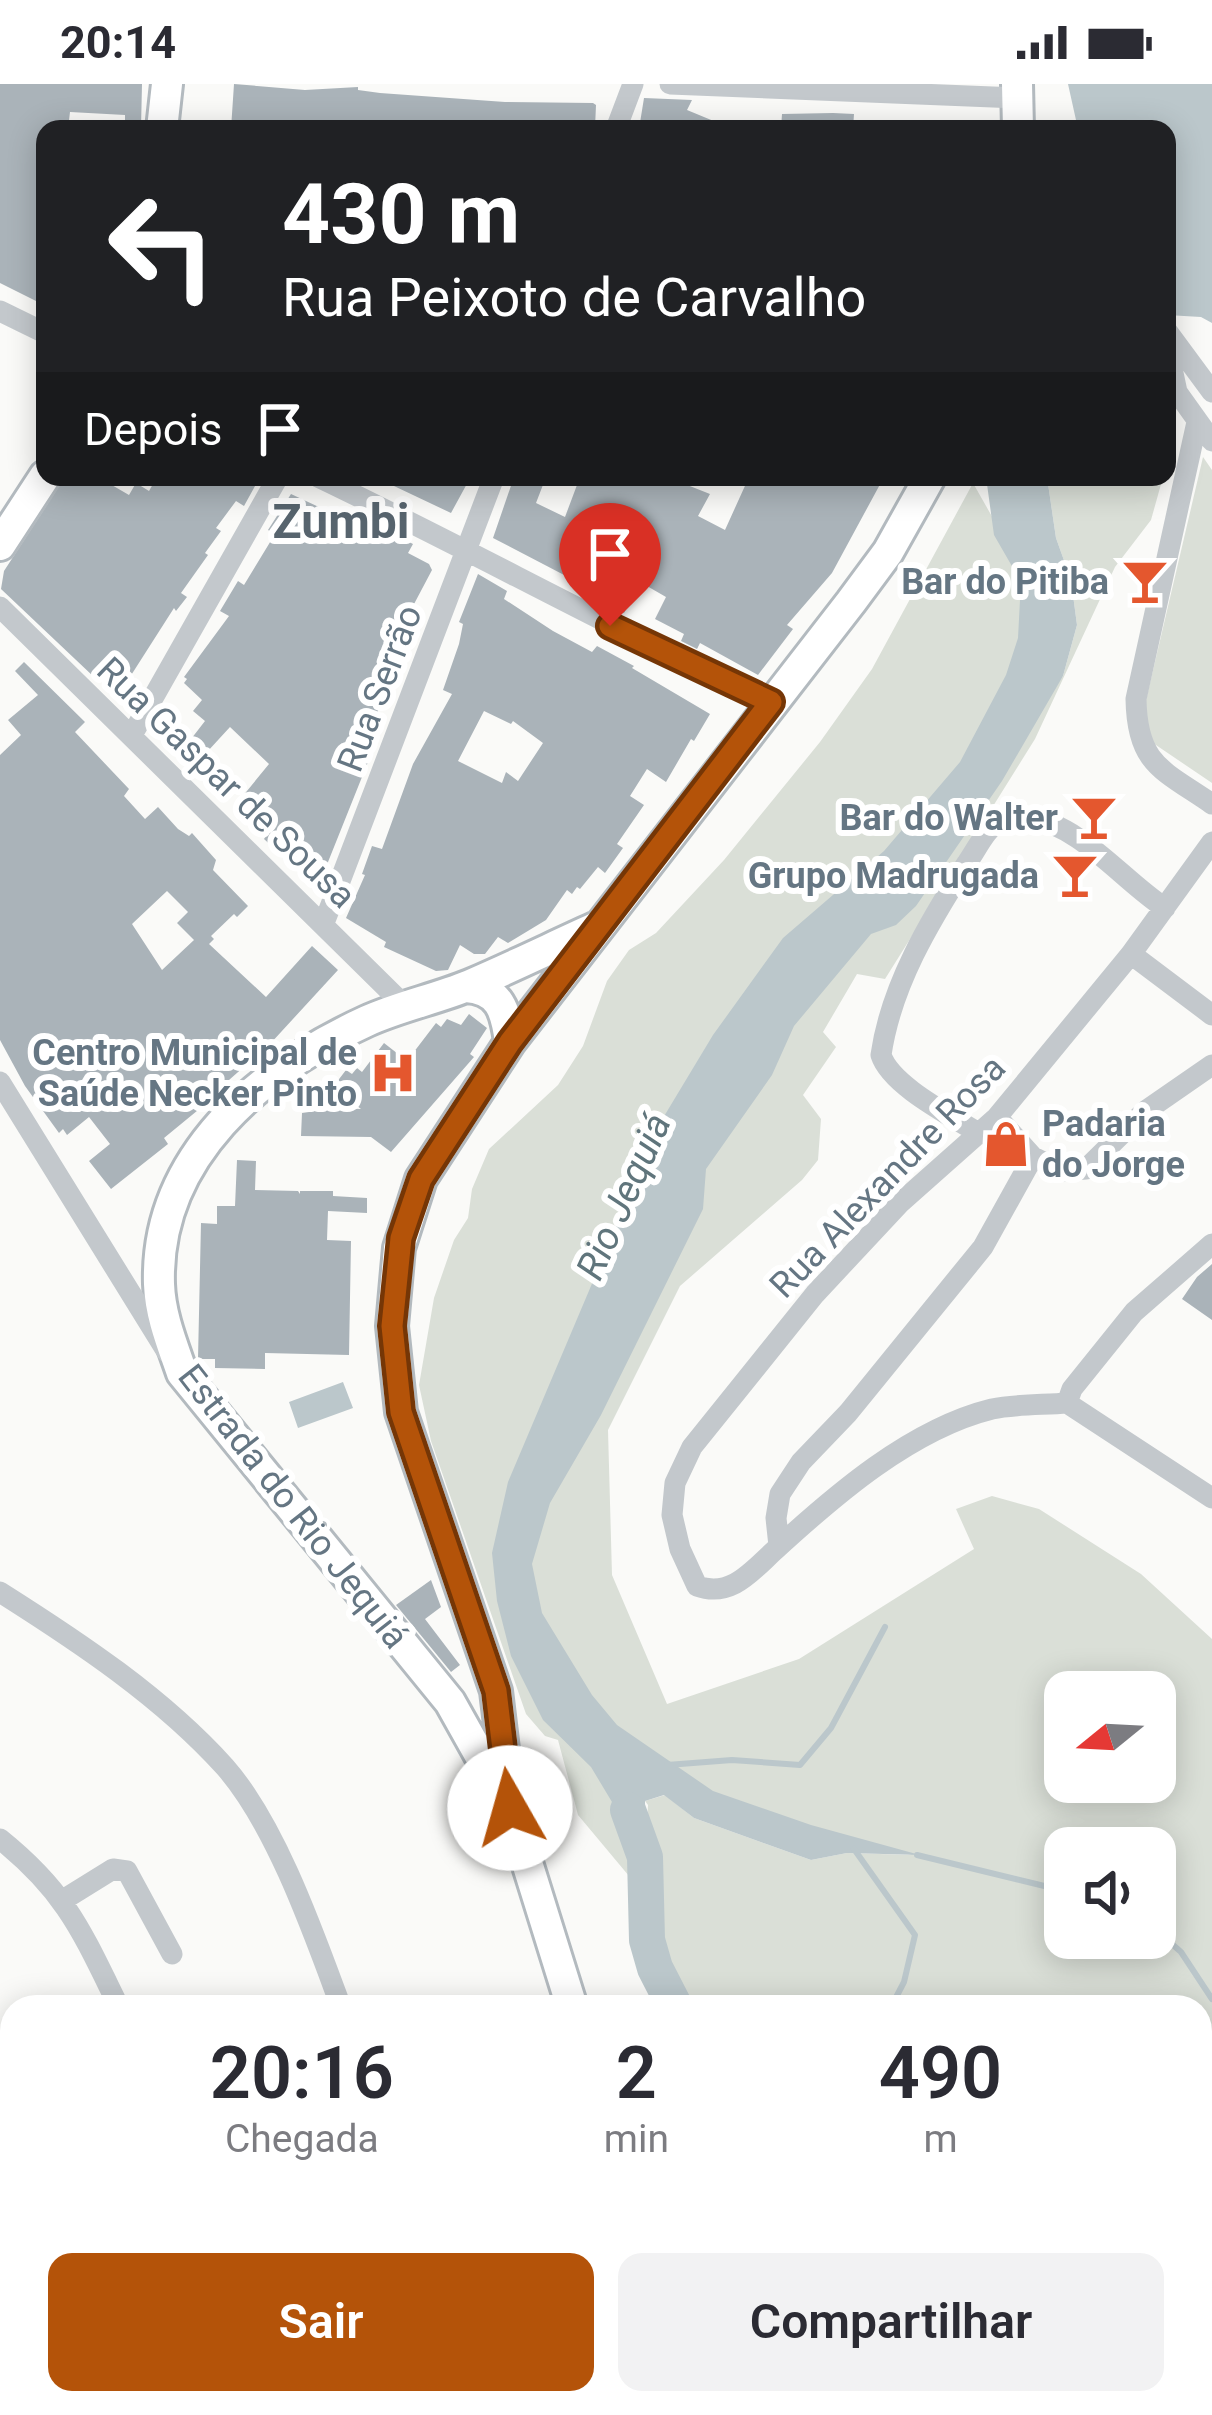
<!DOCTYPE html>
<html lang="pt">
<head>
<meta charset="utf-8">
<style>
  :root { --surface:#fff; --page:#f2f2f3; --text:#2b2b33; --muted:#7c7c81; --accent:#b45309 }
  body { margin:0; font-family:Roboto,sans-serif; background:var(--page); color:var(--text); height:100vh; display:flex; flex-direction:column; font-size:45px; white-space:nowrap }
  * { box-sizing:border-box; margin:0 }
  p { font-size:39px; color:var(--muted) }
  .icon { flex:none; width:66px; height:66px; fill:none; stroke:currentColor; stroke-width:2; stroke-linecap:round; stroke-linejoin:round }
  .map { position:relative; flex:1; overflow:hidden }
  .drawer { position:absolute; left:0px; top:1911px; width:1212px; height:420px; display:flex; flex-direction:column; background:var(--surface); border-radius:36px 36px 0 0; box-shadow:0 6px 30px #0003 }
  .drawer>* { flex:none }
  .banner { position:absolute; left:36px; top:36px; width:1140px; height:366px; border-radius:24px; box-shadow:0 6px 30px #0003; background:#202124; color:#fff; overflow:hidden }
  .needle { width:78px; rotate:252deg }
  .tools { position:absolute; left:1044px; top:1587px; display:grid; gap:24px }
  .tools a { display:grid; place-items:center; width:132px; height:132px; border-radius:24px; background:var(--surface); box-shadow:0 6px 30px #0003; font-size:60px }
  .pin { position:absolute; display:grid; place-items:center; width:102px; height:102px; color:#fff; margin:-123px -51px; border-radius:50% 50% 50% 0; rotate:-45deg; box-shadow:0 0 12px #0007 }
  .pin .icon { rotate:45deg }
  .me { position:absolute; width:132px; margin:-66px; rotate:353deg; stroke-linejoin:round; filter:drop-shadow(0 0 9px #0008) }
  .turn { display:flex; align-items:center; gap:42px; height:252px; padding:0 48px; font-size:54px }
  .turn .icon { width:156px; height:156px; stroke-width:2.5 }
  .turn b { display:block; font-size:84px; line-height:102px }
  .then { display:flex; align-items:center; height:114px; padding:0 48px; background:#0003; gap:24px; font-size:45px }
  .eta { display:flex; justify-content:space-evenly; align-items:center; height:204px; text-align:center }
  .eta b { font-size:72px; font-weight:600; line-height:84px }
  .cta { display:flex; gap:24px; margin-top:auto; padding:24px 48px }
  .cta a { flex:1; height:138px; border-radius:24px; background:var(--accent); color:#fff; font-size:48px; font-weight:600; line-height:138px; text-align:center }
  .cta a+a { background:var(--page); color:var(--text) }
  .status { display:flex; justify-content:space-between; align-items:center; height:84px; padding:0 60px; background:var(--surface); direction:ltr }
  .status svg { height:33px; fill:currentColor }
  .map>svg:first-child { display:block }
</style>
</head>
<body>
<div class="status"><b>20:14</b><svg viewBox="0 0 49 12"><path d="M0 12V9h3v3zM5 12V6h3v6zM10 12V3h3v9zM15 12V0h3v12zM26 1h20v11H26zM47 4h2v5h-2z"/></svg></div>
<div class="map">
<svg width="1212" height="2331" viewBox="0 0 1212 2331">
  <rect width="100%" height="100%" fill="#fafaf8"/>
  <path fill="#dadfd7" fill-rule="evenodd" d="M1203,373l9,13v313l-62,-42 -7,-28z
    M1047,393h116l-12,43 -36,47 -80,172 -150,240 -28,-5 -34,58 13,15 -33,48 18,24 -3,41 -16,20 -122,106 -72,144 4,145 55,129 132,-45 175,-110 -18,-40 36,-13 47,13 102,65 71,65v776h-521l3,-12h506v-396h-540l-27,-82 4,-24 -3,-19 -56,-67 -20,-75 -13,-4 -19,-22 -95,-273 -12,-56 15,-87 20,-58 14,-22 4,-29 17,-40 69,-64 25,-39 24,-65 22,-31 27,-17 68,-73 96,-118 52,-73 101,-186 55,97 1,60 -14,40 -46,88 -78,91 -100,86 -69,96 -53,87 -151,358 -16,68 3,63 25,67 24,45 44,31 49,60 1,-15 -3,-4 20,-6 29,23 117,42 36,-7 65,2 -203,-57 -98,-67 -25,-31 -52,-84 -11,-53 20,-63 51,-89 101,-204 3,-41 67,-95 22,-49 79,-95 25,-9 19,-17 153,-225 14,-51 -6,-45 -15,-42zM1065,1608h90v90h-90zM1065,1764h90v90h-90z"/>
  <path fill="#bbc7cb" d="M1068,0h144v239l-11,-6 -34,-2v-186h-89z
    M986,393h61l9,61 15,42 6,45 -14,51 -61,105 -86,125 -20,19 -25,9 -77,92 -22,49 -66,94 -3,40 -102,206 -51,88 -18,61 10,49 50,82 25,30 96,66 98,34 109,30 -73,-2 -36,7 -117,-42 -30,-23 -19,6v56l-54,-90 -48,-47 -32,-64 -14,-55 -5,-48 16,-71 152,-359 53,-88 70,-97 101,-87 76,-89 46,-87 12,-37 2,-38 -7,-32 -19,-33z
    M343,1298l10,26 -55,20 -9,-26z"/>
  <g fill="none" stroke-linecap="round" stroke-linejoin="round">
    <path stroke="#bbc7cb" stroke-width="6" d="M667,1681l65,-5 68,5 31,-37 54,-101
      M854,1765l61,86 -11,47 -13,25
      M917,1771l148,36
      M1155,1845l26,23 31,47
      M1200,2046l12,-30
      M1144,2319l14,12
      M779,2331l1,-12
      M1122,2331l4,-12"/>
    <path stroke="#bbc7cb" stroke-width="36" d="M628,1726l17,47 2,83 8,28 20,39
      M959,2319l4,12"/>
  </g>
  <path fill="#aab3b9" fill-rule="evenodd" d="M0,0h142l-1,44h-16v-13l-55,-3 -2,17h-23v112l-7,61 -38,-19z
    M234,0l71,6 53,-3v3l22,3 125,9 88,1 3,2 -1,23 -364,1z
    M644,14l48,2 -5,10 46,19h-94z
    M833,29l21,1 -1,15h-19v-6l-1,6h-52l1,-15z
    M65,393h33l31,18 7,-12 13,8 8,-14h103l-16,29 -8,-5 -20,27 5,3 -16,22 3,2 -27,38 6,4 -11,14 -2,-3 -53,83h-6l-18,-18 -3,4 -93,-88 3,-18z
    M375,393h85l9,3 -18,33z
    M514,393h32l-10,26 29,14 15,-40h87l43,17 -12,22 27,14 24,-53h135l-52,96 -45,52 6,4 -35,46 -58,-32 -3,6 -16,-8 3,-7 -29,-15 11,-22 -26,-15 -16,31 -15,-8 3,-5 -119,-62z
    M291,410l45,21 4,-8 73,37 -5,9 21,11 3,6 -28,53 7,4 -39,99 6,3 -10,33 -46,115 -19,-8 -3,3 -36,-33 2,-3 -33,-28 36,-44 -39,-37 -34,37 -15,-12 24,-31 -12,-10 9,-11 -18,-17 3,-4 -3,-2 45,-61 -9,-5 18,-30 6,4 31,-51 -7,-4z
    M478,490l29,17 -3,8 49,32 39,21 5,-6 37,20 -2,2 78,46 -16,27 -3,-2 -25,43 -19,-13 -17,27 14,9 -27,39 6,4 -18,25 -7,-6 -18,22 -3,-2 -5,7 -5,-4 -21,30 -38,23 -10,-6 -13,17h-11l-14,-9 -12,25 -12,1 -52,-24 2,-5 -40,-24 19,-43 -3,-1 10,-28 10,3 31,-85 39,-70 -9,-4 16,-46 4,-20 -4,-2zM484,627l27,13 2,-3 30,22 -25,38 -12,-9 -4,11 -44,-22z
    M24,578l61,60 -10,10 54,57 -5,7 21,23 13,-12 20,22 11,7 3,-3 24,27 -3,10 35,36 -11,11 -3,-3 -23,22 3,3 -5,5 57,53 46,-51 26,24 -68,74 -41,36 2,3 -67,55 4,6 -57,45 -22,-28 21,-17 -21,-27 -22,18 -4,-6 -4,4 -34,-47 -25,-46v-285l21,-20 -13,-15 30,-25 -23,-24zM167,807l21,21 -11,11 17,17 -32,30 -30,-46z
    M469,930l18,14 -17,26 4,3 -83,95 -20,-15 -70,-1 1,-23 7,-1 -1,-5 53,2 -28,-22 13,-17 6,4 5,-6 5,4 22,-29 23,18 29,-38 5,4 6,-8 14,6z
    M237,1076l19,1 -1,29 43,1 2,3v-3h33v5l34,2v15l-39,-2 -1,29 24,1 -2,114 -84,-2v16l-50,-1v-9h-17l3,-136 16,1v-18h18z
    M1212,1180v56l-30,-21 15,-22z
    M431,1496l10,27 -16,12 35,46 -9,7 -55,-67z"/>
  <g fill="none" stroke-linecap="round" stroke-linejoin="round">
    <defs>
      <path id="secondary" d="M1017,0l1,45
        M162,45l5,-45
        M0,461l45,-69
        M466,903c34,2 40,24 44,55
        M501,1709l-51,-91 -268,-329c-10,-29 -22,-58 -23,-89 -4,-127 101,-214 208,-263 33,-15 69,-22 103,-36 42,-18 83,-38 125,-57
        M572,1923l-62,-199 -14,-117 -95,-279 -9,-86 7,-78 22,-69 89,-137 341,-440 37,-50 42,-75
        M619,2331l3,-12"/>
    </defs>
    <use href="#secondary" stroke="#b3babf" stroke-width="36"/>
    <path stroke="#c3c8cc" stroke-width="21" d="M670,0l348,14
      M616,45l17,-45
      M0,227l45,22
      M1167,247l45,61
      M1167,261l10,47 35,49
      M1197,338l-61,277c1,66 27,71 76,105
      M318,393c153,73 299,155 453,225
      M0,523l406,400
      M132,651l146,-258
      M324,839l170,-446
      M1131,870l81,61
      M0,998l167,270
      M980,1050c-28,-18 -89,-48 -99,-79 10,-70 49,-134 86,-192 10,-14 19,-35 34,-43 8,-3 19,-5 27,-3 53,8 94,63 137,91
      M1033,1073l28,14 25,-2 58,-57 68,-47
      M1067,1319c-24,2 -51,1 -75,6 -81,20 -157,86 -217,141 -24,22 -44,48 -78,36l-17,-37 -8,-34 3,-32 17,-36 123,-153 84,-90 98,-87 134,-163 81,-112
      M1067,1319l5,-14 62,-77 78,-68
      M1067,1319l145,95
      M779,1462l-3,-28 4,-24 21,-32 47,-49 135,-166 50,-90 -36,-40
      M0,1508c79,50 162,105 225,175 51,58 89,167 116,240
      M0,1755c67,54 82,93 119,168
      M63,1816l50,-31 14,2 45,83
      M0,2046l12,3
      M0,2247l12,1"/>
    <use href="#secondary" stroke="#fff" stroke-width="30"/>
  </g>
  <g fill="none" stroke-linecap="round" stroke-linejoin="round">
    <defs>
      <path id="route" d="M510,1724l-14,-117 -95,-279 -9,-86 9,-88 20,-59 89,-137 261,-340 -161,-76"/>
    </defs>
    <use href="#route" stroke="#753606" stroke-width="30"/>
    <use href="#route" stroke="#b45309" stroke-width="21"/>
  </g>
  <defs>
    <symbol id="bar-bare" viewBox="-9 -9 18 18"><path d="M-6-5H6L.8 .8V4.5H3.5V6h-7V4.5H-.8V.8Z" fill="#e4572e" stroke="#fff" stroke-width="2.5" paint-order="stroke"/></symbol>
    <symbol id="hospital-bare" viewBox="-9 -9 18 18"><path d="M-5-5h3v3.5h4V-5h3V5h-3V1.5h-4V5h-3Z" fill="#e4572e" stroke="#fff" stroke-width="2.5" paint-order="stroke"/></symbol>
    <symbol id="shop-bare" viewBox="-9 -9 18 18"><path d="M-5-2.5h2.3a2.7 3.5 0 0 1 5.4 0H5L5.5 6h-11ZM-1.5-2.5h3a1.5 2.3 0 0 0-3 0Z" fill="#e4572e" stroke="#fff" stroke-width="2.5" paint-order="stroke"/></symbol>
  </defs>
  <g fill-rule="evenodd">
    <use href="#bar-bare" x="1112" y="464" width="66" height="66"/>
    <use href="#bar-bare" x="1061" y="700" width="66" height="66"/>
    <use href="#bar-bare" x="1042" y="758" width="66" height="66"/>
    <use href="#hospital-bare" x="360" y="956" width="66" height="66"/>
    <use href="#shop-bare" x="973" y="1027" width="66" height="66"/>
  </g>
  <g text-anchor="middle" stroke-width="12" stroke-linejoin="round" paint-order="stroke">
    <g font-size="36" font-weight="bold" fill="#657683" stroke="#fff" text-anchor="end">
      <text x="1109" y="510">Bar do Pitiba</text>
      <text x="1058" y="746">Bar do Walter</text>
      <text x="1039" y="804">Grupo Madrugada</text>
      <text x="357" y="981">Centro Municipal de<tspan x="357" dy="41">Saúde Necker Pinto</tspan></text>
      <text x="1042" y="1052" text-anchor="start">Padaria<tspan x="1042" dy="41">do Jorge</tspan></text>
    </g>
    <g font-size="36" fill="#657683" stroke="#fff">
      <text transform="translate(379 604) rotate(-69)" y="13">Rua Serrão</text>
      <text transform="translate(227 698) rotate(44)" y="13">Rua Gaspar de Sousa</text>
      <text transform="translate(887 1092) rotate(-46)" y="13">Rua Alexandre Rosa</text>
      <text transform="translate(294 1422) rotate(52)" y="13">Estrada do Rio Jequiá</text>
    </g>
    <g font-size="39" font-style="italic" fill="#60757c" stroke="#fff">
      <text transform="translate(623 1112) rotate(-66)" y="14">Rio Jequiá</text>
    </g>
    <g font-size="48" font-weight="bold" fill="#57646e" stroke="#fff">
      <text x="341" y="454">Zumbi</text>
    </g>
  </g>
</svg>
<div class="tools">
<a><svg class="needle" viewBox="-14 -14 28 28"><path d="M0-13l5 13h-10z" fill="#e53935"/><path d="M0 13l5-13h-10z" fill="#7c7c81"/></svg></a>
<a><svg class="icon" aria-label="sound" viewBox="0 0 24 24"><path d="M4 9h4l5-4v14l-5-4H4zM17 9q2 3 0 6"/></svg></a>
</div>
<div class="pin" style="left:610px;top:542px;background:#d93025"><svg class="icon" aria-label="arrive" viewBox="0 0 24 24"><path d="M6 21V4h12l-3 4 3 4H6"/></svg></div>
<svg class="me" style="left:510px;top:1724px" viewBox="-20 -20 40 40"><circle r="19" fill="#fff"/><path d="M0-13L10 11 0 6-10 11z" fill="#b45309"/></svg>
<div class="banner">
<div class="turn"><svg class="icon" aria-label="left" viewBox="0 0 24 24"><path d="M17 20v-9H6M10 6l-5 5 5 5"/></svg><div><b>430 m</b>Rua Peixoto de Carvalho</div></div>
<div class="then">Depois<svg class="icon" aria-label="arrive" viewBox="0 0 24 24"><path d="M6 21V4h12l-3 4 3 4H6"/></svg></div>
</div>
<section class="drawer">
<div class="eta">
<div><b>20:16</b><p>Chegada</p></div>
<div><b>2</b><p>min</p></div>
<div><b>490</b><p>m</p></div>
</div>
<div class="cta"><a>Sair</a><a>Compartilhar</a></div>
</section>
</div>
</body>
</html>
